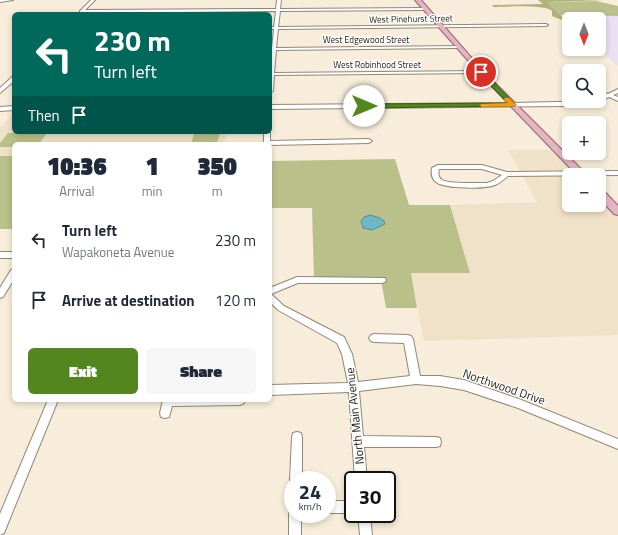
<!DOCTYPE html>
<html lang="en">
<head>
<meta charset="utf-8">
<style>
  :root { --surface:#fff; --page:#f6f6f7; --text:#1f2937; --muted:#747a83; --accent:#53861d }
  body { margin:0; font-family:"Titillium Web",sans-serif; background:var(--page); color:var(--text); height:100vh; display:flex; flex-direction:column; font-size:15px; white-space:nowrap }
  * { box-sizing:border-box; margin:0 }
  p { font-size:13px; color:var(--muted) }
  .icon { flex:none; width:22px; height:22px; fill:none; stroke:currentColor; stroke-width:2; stroke-linecap:round; stroke-linejoin:round }
  .map { position:relative; flex:1; overflow:hidden }
  .side { position:absolute; left:12px; top:142px; width:260px; height:260px; display:flex; flex-direction:column; background:var(--surface); border-radius:6px; box-shadow:0 2px 6px #0003 }
  .side>* { flex:none }
  .banner { position:absolute; left:12px; top:12px; width:260px; height:122px; border-radius:6px; box-shadow:0 2px 6px #0003; background:#00695c; color:#fff; overflow:hidden }
  .needle { width:26px; rotate:180deg }
  .controls { position:absolute; left:562px; top:12px; display:grid; gap:8px }
  .controls a { display:grid; place-items:center; width:44px; height:44px; border-radius:6px; background:var(--surface); box-shadow:0 2px 6px #0003; font-size:20px }
  .speed { position:absolute; left:284px; top:471px; display:flex; gap:8px; font-size:20px; font-weight:700; text-align:center }
  .speed>* { display:grid; place-content:center; width:52px; height:52px; border-radius:50%; background:var(--surface); box-shadow:0 2px 6px #0003; line-height:1 }
  .speed small { font-size:10px; font-weight:400 }
  .speed .limit { border:2px solid #111; border-radius:6px; background:#fff; color:#111 }
  .pin { position:absolute; display:grid; place-items:center; width:34px; height:34px; color:#fff; margin:-17px; border:2px solid #fff; border-radius:50%; box-shadow:0 1px 4px #0007 }
  .me { position:absolute; width:44px; margin:-22px; rotate:90deg; stroke-linejoin:round; filter:drop-shadow(0 0 3px #0008) }
  .turn { display:flex; align-items:center; gap:14px; height:84px; padding:0 16px; font-size:18px }
  .turn .icon { width:52px; height:52px; stroke-width:2.5 }
  .turn b { display:block; font-size:28px; line-height:34px }
  .then { display:flex; align-items:center; height:38px; padding:0 16px; background:#0003; gap:8px; font-size:15px }
  .eta { display:flex; justify-content:space-evenly; align-items:center; height:68px; text-align:center }
  .eta b { font-size:24px; font-weight:800; line-height:28px }
  .primary-button { display:flex; gap:8px; margin-top:auto; padding:8px 16px }
  .primary-button a { flex:1; height:46px; border-radius:6px; background:var(--accent); color:#fff; font-size:16px; font-weight:800; line-height:46px; text-align:center }
  .primary-button a+a { background:var(--page); color:var(--text) }
  ul { padding:0; list-style:none }
  li { display:flex; align-items:center; gap:12px; height:60px; padding:0 16px }
  li div { flex:1 }
  li b { display:block; font-size:15px }
  li em { font-style:normal }
  .map>svg:first-child { display:block }
</style>
</head>
<body>
<div class="map">
<svg width="618" height="535" viewBox="0 0 618 535">
  <rect width="100%" height="100%" fill="#f7edda"/>
  <path fill="#f0e2c8" d="M14,112v20h213l-3,12h-210v12h-14v-29z
    M508,150h50l24,25h-13v30h30v-13l9,9h10v134l-194,6 -13,-68h59l-20,-68 87,-3z"/>
  <path fill="#ebdff3" d="M561,15l57,1v50l-20,-17h1v-30h-30v3z"/>
  <path fill="#bac08a" d="M596,1l22,5v10l-57,-1 -14,-13z
    M8,133h39l-8,11h-25v3h-14v-4z
    M194,133h26l-3,11h-26z
    M0,156h14v73h-14z
    M395,159l14,46h41l20,68h-59l6,35h-31l-5,-28h-67l-2,-72h-42v-47z"/>
  <path fill="#aeb37b" d="M538,0h68l-59,2 22,21 -17,-7v-5c-9,-7 -45,-4 -58,-4l-2,-2 51,-1z"/>
  <path fill="#6eb7c7" stroke="#598b94" d="M370,215l10,3 4,3 1,3 -13,6 -9,-2 -2,-7 3,-4z"/>
  <g fill="none" stroke-linecap="round" stroke-linejoin="round">
    <defs>
      <path id="minor" d="M0,0h13l-13,2z
        M91,0h4l-10,10 191,-1 1,-9h4l-1,9 145,-1 2,1 -2,1 -145,1 -2,16 268,-3 2,1 -2,1 -268,3 -2,19 182,-2 2,1 -2,1 -182,2 -2,23 207,-2 2,1 -2,1 -207,2 -1,16 -3,2v-25l2,-18h-2v-2h2l2,-19h-4v-2h4l2,-16 -196,2v-2z
        M12,77h2v4l-14,12v-5z
        M618,89v4l-5,2 5,2v4l-9,-4 -13,6 -29,3 -297,3v-4l243,-2 86,-2v-3l5,-2 -5,-2v-4l9,4z
        M14,106v4l-14,1v-4z
        M264,132h6v9l99,-2 3,2 -3,2 -99,2 -6,-1z
        M438,165h44l25,7 111,-1v4l-110,1c-4,3 -8,7 -13,9 -9,4 -51,4 -59,-3 -4,-3 -5,-9 -4,-14zM439,169h43l20,6 -9,6 -6,2c-9,0 -38,1 -45,-3 -4,-2 -4,-8 -3,-11z
        M0,252h14v6h-14z
        M14,269v10l-11,18 -3,1v-10l11,-18z
        M297,277l88,1 1,2 -1,2 -3,1h-84l-27,11 13,12 60,31 8,17 6,28 52,-6 -6,-33 -30,-1 -3,-1 -2,-3 2,-3 3,-1 34,1 3,1 2,3 7,37h20l24,4 55,19 99,40v10l-100,-41 -54,-18 -24,-4 -24,-2 -57,7 4,45 73,1 4,1 1,4 -1,4 -4,1h-72l3,33h-12l-6,-88 -79,3v-10l78,-2 -6,-29 -5,-11 -59,-33 -8,-8v-14z
        M48,400h10l-54,133 -4,2v-21z
        M163,400h82l-1,3 -4,2 -68,1 -3,11 -4,1 -4,-1 -1,-4z
        M297,432l4,1 1,4v43h-9v5l-3,-5 2,-43 1,-4z
        M327,501h26v12h-26z
        M293,509v5h8v21h-12v-21l2,-4z
        M358,514h12l2,21h-12z"/>
      <path id="primary" d="M415,0h6l62,71 104,104h-10l-98,-102z
        M599,189l4,1 15,16v9l-4,-1 -15,-16z"/>
    </defs>
    <use href="#minor" stroke="#918776" stroke-width="2"/>
    <use href="#primary" stroke="#96636d" stroke-width="2"/>
    <use href="#minor" fill="#fff" fill-rule="evenodd"/>
    <use href="#primary" fill="#e3b6c1" fill-rule="evenodd"/>
  </g>
  <path fill="#53861d" stroke="#365713" d="M479,71h4l32,33v2l-151,2 -3,-2 3,-2 144,-1 -29,-29z"/>
  <path fill="#f59e0b" d="M505,98h4l7,7 -1,1 -33,1 -3,-2 3,-1 26,-1 -4,-3z"/>
  <g text-anchor="middle" stroke-width="3" stroke-linejoin="round" paint-order="stroke">
    <g font-size="9" fill="#27231c" stroke="#fff">
      <text transform="translate(411 19) rotate(-1)" y="3">West Pinehurst Street</text>
      <text x="366" y="43">West Edgewood Street</text>
      <text x="377" y="68">West Robinhood Street</text>
    </g>
    <g font-size="12" fill="#27231c" stroke="#fff">
      <text transform="translate(504 387) rotate(19)" y="4">Northwood Drive</text>
      <text transform="translate(355 416) rotate(-96)" y="4">North Main Avenue</text>
    </g>
  </g>
</svg>
<div class="controls">
<a><svg class="needle" viewBox="-14 -14 28 28"><path d="M0-13l5 13h-10z" fill="#e53935"/><path d="M0 13l5-13h-10z" fill="#747a83"/></svg></a>
<a><svg class="icon" aria-label="search" viewBox="0 0 24 24"><circle cx="10" cy="10" r="6"/><path d="M15 15l6 6"/></svg></a>
<a>+</a>
<a>−</a>
</div>
<div class="speed"><div>24<small>km/h</small></div><div class="limit">30</div></div>
<div class="pin" style="left:481px;top:72px;background:#d93025"><svg class="icon" aria-label="arrive" viewBox="0 0 24 24"><path d="M6 21V4h12l-3 4 3 4H6"/></svg></div>
<svg class="me" style="left:364px;top:106px" viewBox="-20 -20 40 40"><circle r="19" fill="#fff"/><path d="M0-13L10 11 0 6-10 11z" fill="#53861d"/></svg>
<div class="banner">
<div class="turn"><svg class="icon" aria-label="left" viewBox="0 0 24 24"><path d="M17 20v-9H6M10 6l-5 5 5 5"/></svg><div><b>230 m</b>Turn left</div></div>
<div class="then">Then<svg class="icon" aria-label="arrive" viewBox="0 0 24 24"><path d="M6 21V4h12l-3 4 3 4H6"/></svg></div>
</div>
<section class="side">
<div class="eta">
<div><b>10:36</b><p>Arrival</p></div>
<div><b>1</b><p>min</p></div>
<div><b>350</b><p>m</p></div>
</div>
<ul>
<li><svg class="icon" aria-label="left" viewBox="0 0 24 24"><path d="M17 20v-9H6M10 6l-5 5 5 5"/></svg><div><b>Turn left</b><p>Wapakoneta Avenue</p></div><em>230 m</em></li>
<li><svg class="icon" aria-label="arrive" viewBox="0 0 24 24"><path d="M6 21V4h12l-3 4 3 4H6"/></svg><div><b>Arrive at destination</b></div><em>120 m</em></li>
</ul>
<div class="primary-button"><a>Exit</a><a>Share</a></div>
</section>
</div>
</body>
</html>
